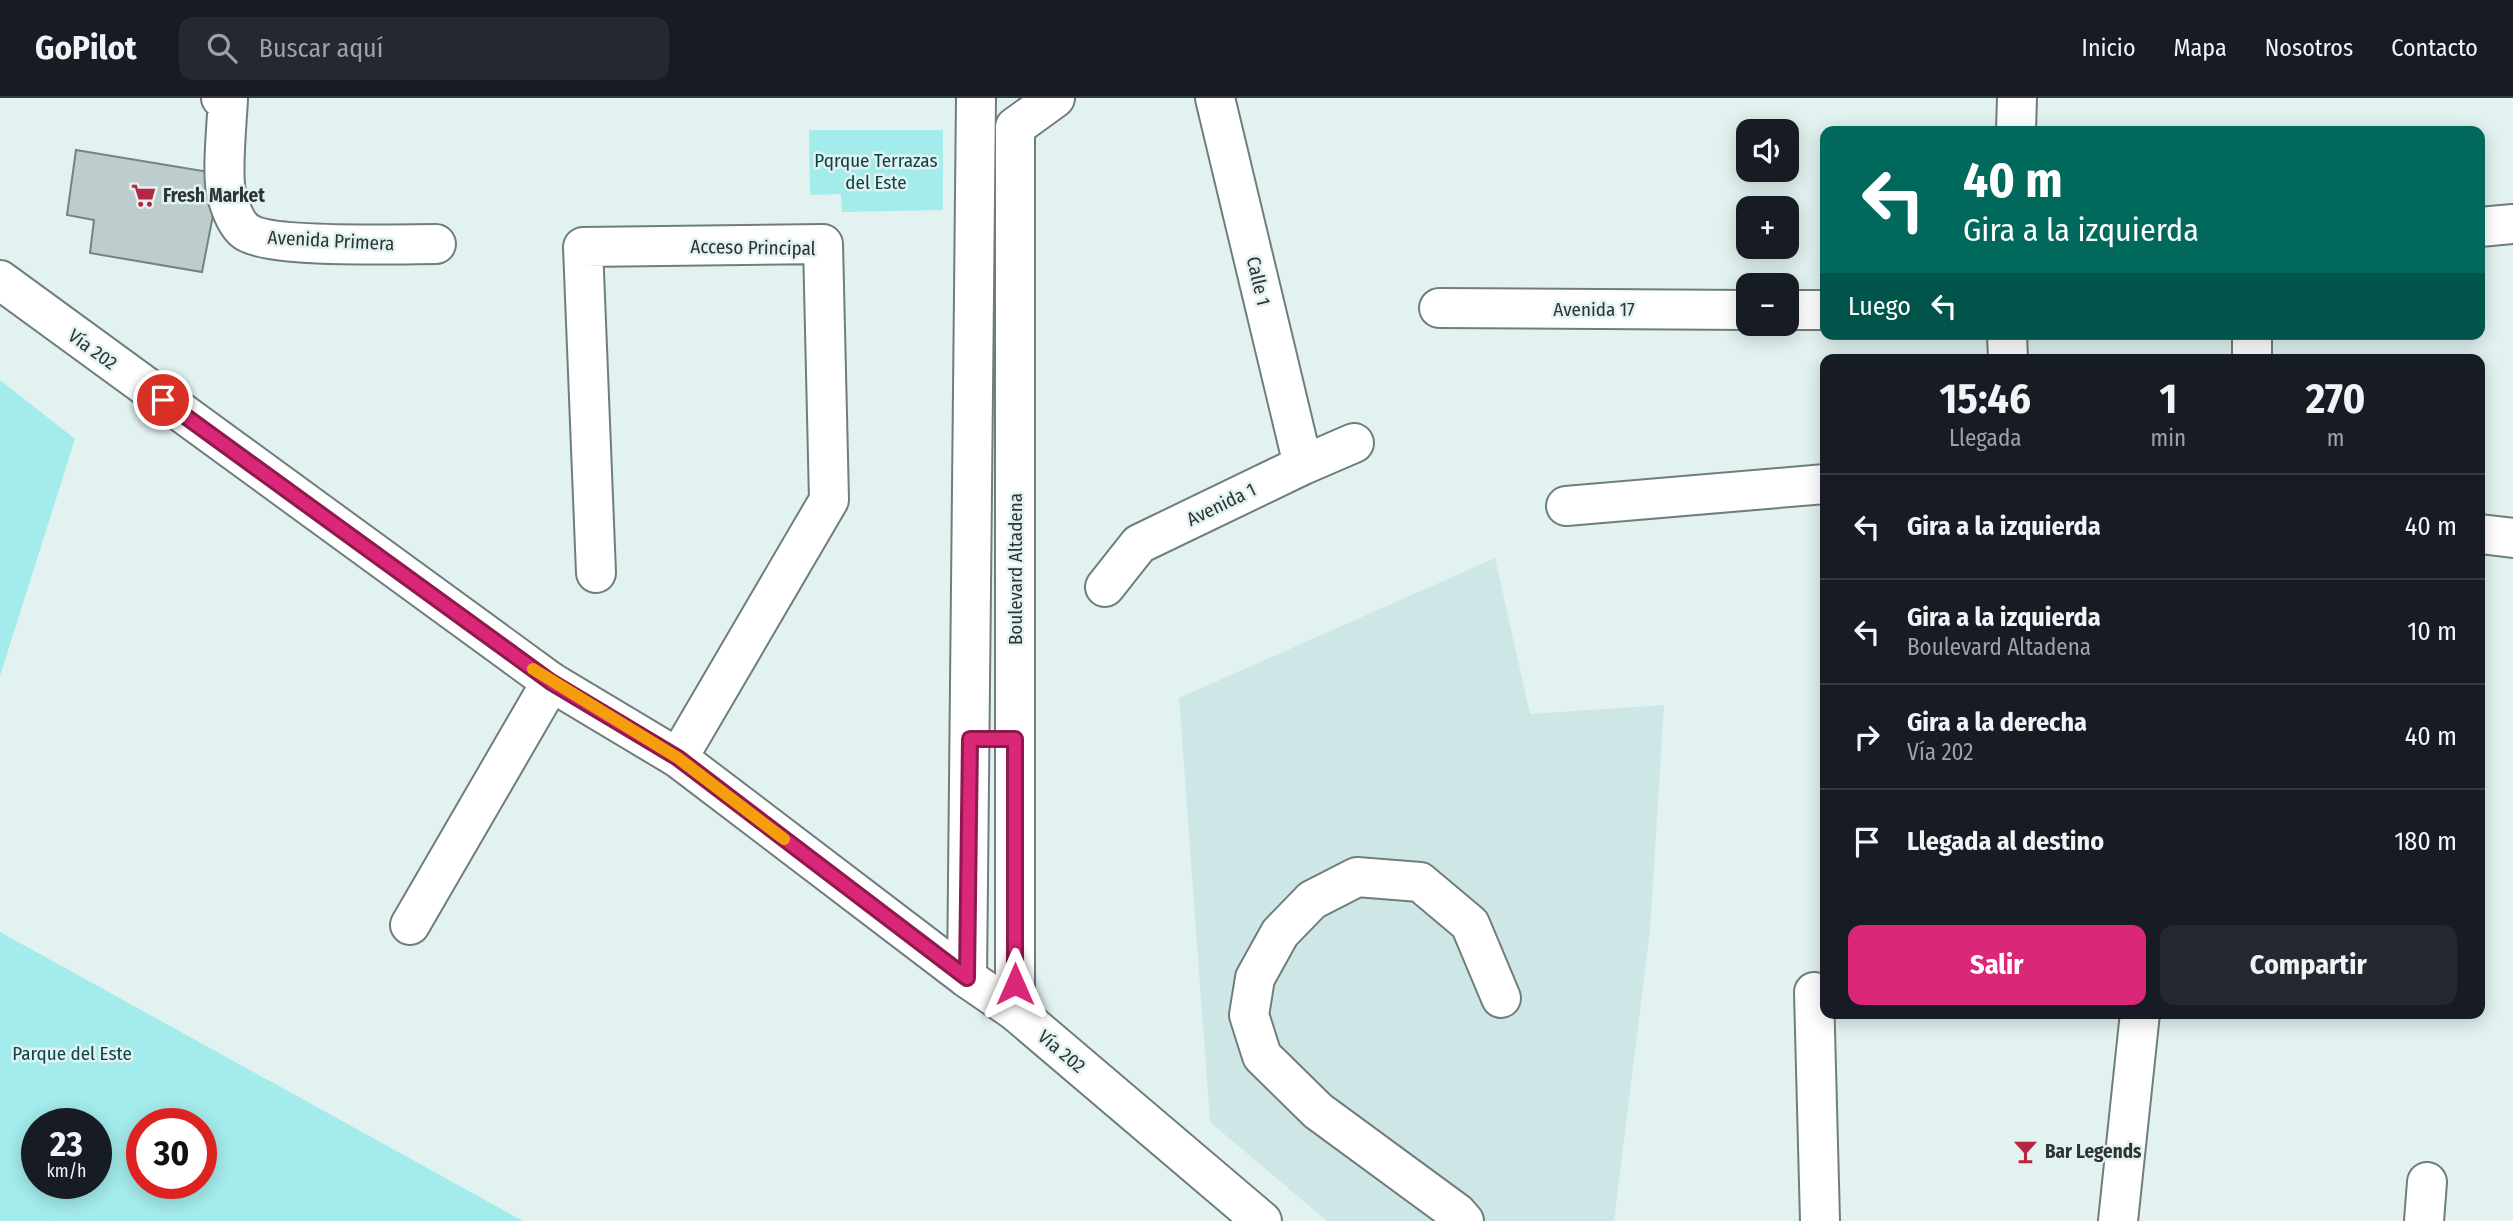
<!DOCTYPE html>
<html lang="es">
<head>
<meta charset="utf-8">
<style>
  :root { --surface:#171b24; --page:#242831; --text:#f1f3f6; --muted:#9ea1a6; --line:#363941; --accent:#db2777 }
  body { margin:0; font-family:"Fira Sans Condensed",sans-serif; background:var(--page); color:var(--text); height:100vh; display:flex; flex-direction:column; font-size:26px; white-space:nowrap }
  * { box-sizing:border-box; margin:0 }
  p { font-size:23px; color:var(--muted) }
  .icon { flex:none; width:38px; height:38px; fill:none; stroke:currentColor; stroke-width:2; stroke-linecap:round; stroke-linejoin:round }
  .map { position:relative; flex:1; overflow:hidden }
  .sheet { position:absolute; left:1820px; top:256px; width:665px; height:665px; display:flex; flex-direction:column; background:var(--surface); border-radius:14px; box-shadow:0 4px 18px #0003 }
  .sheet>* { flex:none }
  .top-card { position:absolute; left:1820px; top:28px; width:665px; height:214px; border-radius:14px; box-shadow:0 4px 18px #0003; background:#00695c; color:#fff; overflow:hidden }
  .fabs { position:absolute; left:1736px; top:21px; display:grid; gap:14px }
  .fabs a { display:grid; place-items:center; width:63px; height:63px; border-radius:14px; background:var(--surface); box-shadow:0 4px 18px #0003; font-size:35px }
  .speed { position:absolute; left:21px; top:1010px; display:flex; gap:14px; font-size:35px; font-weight:700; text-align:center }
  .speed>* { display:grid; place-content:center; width:91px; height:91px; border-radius:50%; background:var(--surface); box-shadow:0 4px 18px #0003; line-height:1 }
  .speed small { font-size:18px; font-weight:400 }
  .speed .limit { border:10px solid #d22; background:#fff; color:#111 }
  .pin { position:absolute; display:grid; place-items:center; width:60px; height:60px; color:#fff; margin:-30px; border:4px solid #fff; border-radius:50%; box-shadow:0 2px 7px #0007 }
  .me { position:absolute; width:77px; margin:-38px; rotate:0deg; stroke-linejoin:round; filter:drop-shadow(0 0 5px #0008) }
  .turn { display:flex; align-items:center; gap:24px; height:147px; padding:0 28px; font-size:32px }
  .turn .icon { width:91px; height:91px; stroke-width:2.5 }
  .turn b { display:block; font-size:49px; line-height:60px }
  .then { display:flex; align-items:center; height:66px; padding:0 28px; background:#0003; gap:14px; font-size:26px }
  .eta { display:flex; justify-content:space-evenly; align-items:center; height:119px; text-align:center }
  .eta b { font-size:42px; font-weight:700; line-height:49px }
  .button { display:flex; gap:14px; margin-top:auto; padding:14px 28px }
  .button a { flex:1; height:80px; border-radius:14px; background:var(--accent); color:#fff; font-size:28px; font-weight:700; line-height:80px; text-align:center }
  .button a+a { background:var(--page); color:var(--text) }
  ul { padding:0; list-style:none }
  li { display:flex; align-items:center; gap:21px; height:105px; padding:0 28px; border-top:2px solid var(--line) }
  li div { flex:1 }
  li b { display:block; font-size:26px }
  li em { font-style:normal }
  header { display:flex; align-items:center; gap:42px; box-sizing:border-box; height:98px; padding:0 35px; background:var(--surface); border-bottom:2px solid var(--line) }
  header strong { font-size:33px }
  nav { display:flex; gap:38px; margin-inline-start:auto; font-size:24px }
  .search { width:490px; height:63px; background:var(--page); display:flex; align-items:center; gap:18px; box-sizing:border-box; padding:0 24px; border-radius:14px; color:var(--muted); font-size:26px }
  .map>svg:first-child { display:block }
</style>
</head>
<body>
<header>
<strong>GoPilot</strong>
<div class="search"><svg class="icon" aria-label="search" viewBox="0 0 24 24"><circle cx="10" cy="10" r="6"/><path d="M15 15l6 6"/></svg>Buscar aquí</div>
<nav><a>Inicio</a><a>Mapa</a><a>Nosotros</a><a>Contacto</a></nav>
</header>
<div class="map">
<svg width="2513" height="1123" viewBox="0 0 2513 1123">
  <rect width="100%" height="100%" fill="#e1f2f1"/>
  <path fill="#cee7e6" d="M1495,460l35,156 134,-9 -14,225 -36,291h-287l-117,-99 -31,-424z"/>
  <path fill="#a4ecec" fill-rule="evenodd" d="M809,32h134v80l-101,2 -1,-18 -31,1z
    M0,282l75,59 -75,237z
    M0,834l523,289h-523zM37,1026h59v59h-59zM142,1026h59v59h-59z"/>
  <path fill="#bdcdcd" stroke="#748382" stroke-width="2" d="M76,52l145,24 -19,98 -112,-19 4,-33 -27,-5z"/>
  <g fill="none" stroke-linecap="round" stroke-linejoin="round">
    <defs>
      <path id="minor" d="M221,0l7,1c-1,23 -7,78 -1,97 3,11 8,26 17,34 21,19 157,14 192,14
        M1215,0l88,367
        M1015,29v884
        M1015,29l40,-29
        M2016,33l1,-33
        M2480,129l33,-3
        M1439,210l309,2
        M1787,212h38
        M2007,236l1,25
        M2252,261v-25
        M1566,408l259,-22
        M2480,436l33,4
        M596,475l-13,-326 240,-3 6,256 -151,258
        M1105,489l34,-43 164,-79 51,-22
        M410,827l141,-243
        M967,880l9,-880
        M1814,894l6,229
        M1464,1123l-7,-8 -139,-102 -56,-55 -13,-41 6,-37 25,-45 32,-33 45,-23 63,5 50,42 31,74
        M2118,1123l22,-208
        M2424,1123l3,-39"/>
      <path id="major" d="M0,182l551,402 127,76 289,220 48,33 247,210"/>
    </defs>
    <use href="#minor" stroke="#6f7e7d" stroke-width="42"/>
    <use href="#major" stroke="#6f7e7d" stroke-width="42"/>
    <use href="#minor" stroke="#fff" stroke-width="38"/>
    <use href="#major" stroke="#fff" stroke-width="38"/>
  </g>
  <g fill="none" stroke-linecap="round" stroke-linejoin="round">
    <defs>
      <path id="route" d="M163,302l388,282 127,76 289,220 3,-239h45v245"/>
    </defs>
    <use href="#route" stroke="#8e194d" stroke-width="18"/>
    <use href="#route" stroke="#db2777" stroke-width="12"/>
    <path stroke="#f59e0b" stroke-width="12" d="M533,571l145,89 106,81"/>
  </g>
  <defs>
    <symbol id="supermarket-bare" viewBox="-9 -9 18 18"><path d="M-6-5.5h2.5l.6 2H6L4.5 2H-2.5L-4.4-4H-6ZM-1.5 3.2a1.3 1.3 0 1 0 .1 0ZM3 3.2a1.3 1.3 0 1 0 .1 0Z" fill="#b72543" stroke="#e1f2f1" stroke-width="2.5" paint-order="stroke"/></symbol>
    <symbol id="bar-bare" viewBox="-9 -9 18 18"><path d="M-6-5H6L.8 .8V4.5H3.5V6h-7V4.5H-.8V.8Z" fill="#b72543" stroke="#e1f2f1" stroke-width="2.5" paint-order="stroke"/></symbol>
  </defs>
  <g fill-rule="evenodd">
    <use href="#supermarket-bare" x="126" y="80" width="35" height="35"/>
    <use href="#bar-bare" x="2008" y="1036" width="35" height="35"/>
  </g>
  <g text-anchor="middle" stroke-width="5" stroke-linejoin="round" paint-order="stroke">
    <g font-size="19" fill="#0b4445" stroke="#e1f2f1">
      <text x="876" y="69">Pqrque Terrazas<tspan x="876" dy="22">del Este</tspan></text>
      <text x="72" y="962">Parque del Este</text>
    </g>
    <g font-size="19" font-weight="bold" fill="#2e3434" stroke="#e1f2f1" text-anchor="start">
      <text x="163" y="104">Fresh Market</text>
      <text x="2045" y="1060">Bar Legends</text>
    </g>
    <g font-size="19" fill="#2e3434" stroke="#e1f2f1">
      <text transform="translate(331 142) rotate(3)" y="7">Avenida Primera</text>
      <text transform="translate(753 149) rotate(1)" y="7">Acceso Principal</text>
      <text transform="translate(1259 183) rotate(77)" y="7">Calle 1</text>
      <text x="1594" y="218">Avenida 17</text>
      <text transform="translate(93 251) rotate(36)" y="7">Vía 202</text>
      <text transform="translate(1221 406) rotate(-26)" y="7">Avenida 1</text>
      <text transform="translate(1015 471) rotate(-90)" y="7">Boulevard Altadena</text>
      <text transform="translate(1062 953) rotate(40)" y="7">Vía 202</text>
    </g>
  </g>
</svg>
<div class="fabs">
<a><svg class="icon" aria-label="sound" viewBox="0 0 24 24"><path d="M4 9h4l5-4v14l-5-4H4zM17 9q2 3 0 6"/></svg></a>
<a>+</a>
<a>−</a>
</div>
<div class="speed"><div>23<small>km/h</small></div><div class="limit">30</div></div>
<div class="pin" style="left:163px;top:302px;background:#d93025"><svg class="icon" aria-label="arrive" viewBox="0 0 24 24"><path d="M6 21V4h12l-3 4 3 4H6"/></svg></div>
<svg class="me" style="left:1015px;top:886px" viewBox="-20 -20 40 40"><path d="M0-17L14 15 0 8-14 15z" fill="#db2777" stroke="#fff" stroke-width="4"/></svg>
<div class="top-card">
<div class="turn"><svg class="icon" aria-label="left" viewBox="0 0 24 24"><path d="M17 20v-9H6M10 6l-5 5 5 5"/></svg><div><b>40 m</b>Gira a la izquierda</div></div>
<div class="then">Luego<svg class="icon" aria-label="left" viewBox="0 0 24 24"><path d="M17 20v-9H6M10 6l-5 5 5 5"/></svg></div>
</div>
<section class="sheet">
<div class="eta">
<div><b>15:46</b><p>Llegada</p></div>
<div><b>1</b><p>min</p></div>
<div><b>270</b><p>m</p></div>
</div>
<ul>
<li><svg class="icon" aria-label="left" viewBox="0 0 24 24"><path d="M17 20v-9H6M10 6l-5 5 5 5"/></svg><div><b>Gira a la izquierda</b></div><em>40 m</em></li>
<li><svg class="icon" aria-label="left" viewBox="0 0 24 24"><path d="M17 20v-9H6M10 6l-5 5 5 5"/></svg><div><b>Gira a la izquierda</b><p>Boulevard Altadena</p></div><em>10 m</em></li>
<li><svg class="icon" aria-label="right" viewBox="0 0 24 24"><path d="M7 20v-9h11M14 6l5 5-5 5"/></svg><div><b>Gira a la derecha</b><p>Vía 202</p></div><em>40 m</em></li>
<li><svg class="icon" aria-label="arrive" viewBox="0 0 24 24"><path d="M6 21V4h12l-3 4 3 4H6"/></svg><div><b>Llegada al destino</b></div><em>180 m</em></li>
</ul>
<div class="button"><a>Salir</a><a>Compartir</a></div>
</section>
</div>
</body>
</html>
